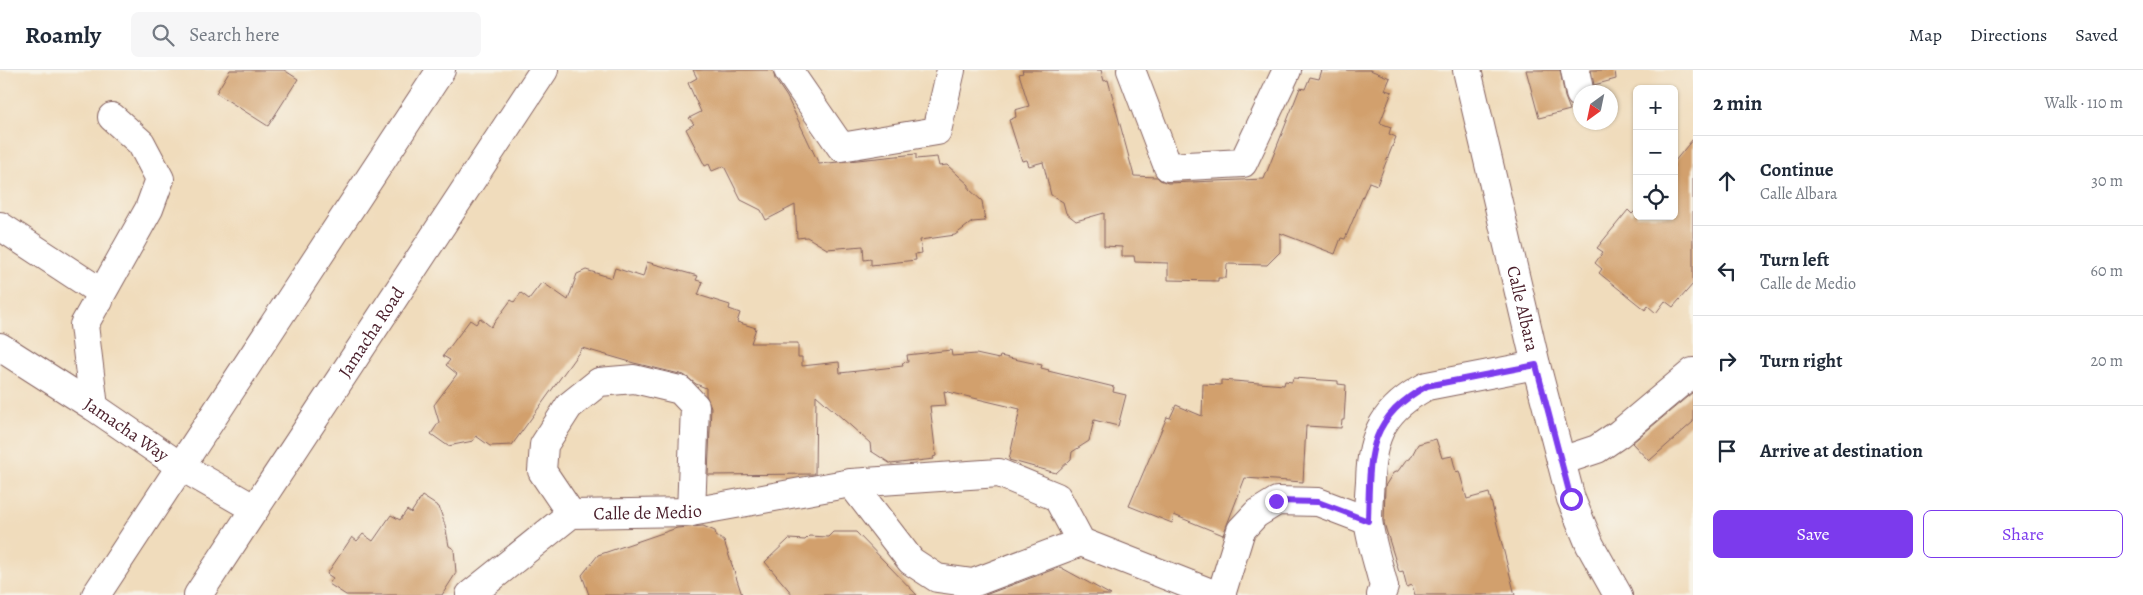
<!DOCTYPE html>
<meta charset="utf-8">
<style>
:root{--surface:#fff;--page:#f6f6f7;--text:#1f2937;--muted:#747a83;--line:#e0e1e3;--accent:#7c3aed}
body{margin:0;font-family:Alegreya,serif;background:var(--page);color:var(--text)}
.controls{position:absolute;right:15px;top:15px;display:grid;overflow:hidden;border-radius:8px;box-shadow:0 1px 4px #0004}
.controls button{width:45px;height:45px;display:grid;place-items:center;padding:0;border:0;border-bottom:1px solid var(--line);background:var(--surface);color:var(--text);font:25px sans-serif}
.compass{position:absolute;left:1573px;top:15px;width:45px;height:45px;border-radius:50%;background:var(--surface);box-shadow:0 1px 4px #0004;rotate:213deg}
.stop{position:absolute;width:15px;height:15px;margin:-11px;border:4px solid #7c3aed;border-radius:50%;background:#fff}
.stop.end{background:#7c3aed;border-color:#fff;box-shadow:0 1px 5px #0008}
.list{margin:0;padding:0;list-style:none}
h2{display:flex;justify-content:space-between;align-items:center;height:65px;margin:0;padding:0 20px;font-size:21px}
h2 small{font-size:16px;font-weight:400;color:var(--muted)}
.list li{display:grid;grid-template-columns:32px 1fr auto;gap:15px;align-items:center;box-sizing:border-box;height:90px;padding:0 20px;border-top:1px solid var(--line)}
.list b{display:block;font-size:19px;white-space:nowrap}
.list p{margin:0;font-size:16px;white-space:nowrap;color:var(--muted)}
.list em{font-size:16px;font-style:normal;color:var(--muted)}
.actions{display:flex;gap:10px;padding:15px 20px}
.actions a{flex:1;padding:11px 0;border:1px solid var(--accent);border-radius:8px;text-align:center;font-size:18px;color:var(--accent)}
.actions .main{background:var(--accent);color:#fff}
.icon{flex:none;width:28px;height:28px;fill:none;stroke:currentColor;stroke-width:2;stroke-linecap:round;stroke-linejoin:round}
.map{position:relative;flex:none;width:1693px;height:525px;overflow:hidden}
header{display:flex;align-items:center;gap:30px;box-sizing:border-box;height:70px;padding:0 25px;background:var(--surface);border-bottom:1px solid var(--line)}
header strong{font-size:24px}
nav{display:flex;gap:28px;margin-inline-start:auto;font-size:18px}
.search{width:350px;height:45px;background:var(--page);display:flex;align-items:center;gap:12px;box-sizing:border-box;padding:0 18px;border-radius:8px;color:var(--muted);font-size:19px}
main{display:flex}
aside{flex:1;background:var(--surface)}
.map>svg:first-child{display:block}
</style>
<header>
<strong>Roamly</strong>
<div class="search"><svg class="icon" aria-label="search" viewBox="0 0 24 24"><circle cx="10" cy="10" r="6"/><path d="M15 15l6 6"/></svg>Search here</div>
<nav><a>Map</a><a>Directions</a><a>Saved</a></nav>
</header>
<main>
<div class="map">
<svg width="1693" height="525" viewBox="0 0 1693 525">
<rect width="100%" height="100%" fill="#f7f3e8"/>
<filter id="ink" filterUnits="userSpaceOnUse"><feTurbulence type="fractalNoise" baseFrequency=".02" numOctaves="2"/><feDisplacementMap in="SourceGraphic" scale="10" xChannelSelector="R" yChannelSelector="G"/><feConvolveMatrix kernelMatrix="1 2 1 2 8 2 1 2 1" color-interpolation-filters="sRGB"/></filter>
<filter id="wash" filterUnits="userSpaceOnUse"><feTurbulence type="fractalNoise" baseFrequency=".0096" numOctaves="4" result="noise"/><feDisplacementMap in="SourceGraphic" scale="20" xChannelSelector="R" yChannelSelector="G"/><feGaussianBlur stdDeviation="1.12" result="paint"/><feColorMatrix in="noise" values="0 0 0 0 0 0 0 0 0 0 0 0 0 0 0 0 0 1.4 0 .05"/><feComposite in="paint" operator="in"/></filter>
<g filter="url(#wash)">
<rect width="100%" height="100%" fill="#f0dcbc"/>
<g id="blocks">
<!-- building -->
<g fill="#d2a06d">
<path d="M230 0H284L298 9 268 56 216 23Z"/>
<path d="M693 0H773L775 9 787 27 819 94 916 84V89L937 87 939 96 947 95 969 115V119L982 131 985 151 972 152 955 165 920 170 922 183 915 184 916 190 871 195V189L864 190 863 176 827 179 807 167 797 168 795 135 766 150 761 140 741 130 724 96 712 101 709 94 705 96 686 59 694 54 689 48 701 42 688 13 697 8Z"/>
<path d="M1022 0H1101L1104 11 1108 10 1134 106 1157 107 1160 110 1168 113 1264 109 1300 18 1305 19 1310 7 1319 9 1322 0H1370L1390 8 1385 20 1392 22 1380 53 1391 57 1389 64 1396 67 1377 115 1369 112 1345 169 1341 168 1335 184 1280 163V182L1267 195 1227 194 1226 208H1218V211L1168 210V193L1135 192 1134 186H1122V177L1104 176V143L1076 151 1066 143 1063 132 1051 125 1043 92 1029 96 1027 90 1022 91 1009 50 1016 47 1015 40 1029 36 1019 4 1023 3Z"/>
<path d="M1526 0H1560L1565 27 1570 40 1539 48Z"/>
<path d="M1591 0H1615L1616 9 1594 15Z"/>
<path d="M1693 69V214L1673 237 1665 231 1656 243 1648 236 1645 240 1599 203 1602 199 1595 193 1603 182 1597 178 1628 140 1632 144 1637 139V146H1674V92Z"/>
<path d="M647 192 698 206 696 210 703 212 698 225 730 235 729 239 740 243 737 252 756 258 751 273H798V287H802V296L839 292 840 303 903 296 902 293 908 292 907 285 951 280 952 286 976 284 999 289 1000 286 1042 295 1041 298 1049 300 1048 301 1114 317 1113 322 1126 325 1118 356 1094 350 1089 371 1072 382 1071 389 1056 403 1009 390 1020 339 944 321 946 335 930 336 936 386 933 387 934 389 891 394 871 381 870 373 816 325 815 404 708 405 711 337 706 325V318L696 314 684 305 634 293 582 278 512 375 490 376 476 366 473 371 448 376 431 364 439 352 434 335 457 304 446 295 450 290 443 286 470 250 476 254 480 248 491 257 511 230 514 232 521 223 529 229 542 212 568 230 577 204 586 200 612 208 615 198 643 207Z"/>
<path d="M1293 308 1338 311V314L1346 315 1344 350H1342L1341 358 1306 356 1303 412 1245 408 1223 465 1174 445 1172 453 1129 436 1167 347 1170 348 1176 335 1202 346 1203 314 1221 315V310L1284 315 1285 311 1292 312Z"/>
<path d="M1693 322V352L1649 391 1632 373Z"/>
<path d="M1436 369 1442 388 1452 386 1456 402 1459 401 1467 429 1489 423 1515 525H1415L1412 515 1407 517 1403 501 1399 502 1384 453 1385 416 1393 403 1398 401 1406 390 1410 389 1418 374Z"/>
<path d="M422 426 439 437 445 455 449 476 454 479 456 503 442 525H346L329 514 333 508 327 504 352 467 357 471 363 464 373 471 391 445 400 450 407 440 411 443Z"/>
<path d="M703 456 715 461 716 466 724 471 742 525H589L582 505 598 485 677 458Z"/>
<path d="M833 462H856L917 525H793L765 492 789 469 805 470 809 466 828 467Z"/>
<path d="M1060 497 1111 525H985Z"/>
</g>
</g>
</g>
<g filter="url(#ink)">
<use href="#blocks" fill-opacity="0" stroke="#84615e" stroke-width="1"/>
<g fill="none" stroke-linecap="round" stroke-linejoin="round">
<!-- minor casing -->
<g stroke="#84615e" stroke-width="30">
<g id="minor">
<path d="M788 0 841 77 937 61 951 0"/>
<path d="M1131 0 1168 97 1243 93 1287 0"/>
<path id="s1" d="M1467 0 1536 295 1571 429 1590 475 1618 525"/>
<path d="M1575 0 1580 24"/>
<path d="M0 156 96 219 99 231"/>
<path id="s2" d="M0 277 94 337 180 396 255 439"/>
<path d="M94 337 84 255 149 139 160 109 141 73 112 47"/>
<path d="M1561 391 1597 379 1619 364 1693 302"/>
<path d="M851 413 911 491 937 508 973 513 1081 472"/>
<path d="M571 444 542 401 544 375 569 336 599 312 634 309 680 320 695 336 691 442"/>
<path id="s3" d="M470 525 571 444 691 442 851 413 999 403 1057 427 1081 472 1216 525"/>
<path d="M1221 525 1241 460 1256 444 1277 431 1318 432 1368 451"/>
<path d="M1381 525 1384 517C1379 495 1370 471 1368 449 1368 437 1369 424 1370 411 1371 364 1385 338 1427 316L1536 295"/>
</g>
</g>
<!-- major casing -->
<g stroke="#84615e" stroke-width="30">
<g id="major">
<path d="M96 525 441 0"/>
<path id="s4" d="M198 525 544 0"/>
</g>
</g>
<!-- minor -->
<use href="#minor" stroke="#fff" stroke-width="28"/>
<!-- major -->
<use href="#major" stroke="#fff" stroke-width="28"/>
</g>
</g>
<g fill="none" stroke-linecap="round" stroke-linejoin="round" filter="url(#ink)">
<!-- route -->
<path stroke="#7c3aed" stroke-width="6" d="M1276 431 1318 432 1368 451C1370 389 1365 349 1427 316L1536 295 1571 429"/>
</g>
<g text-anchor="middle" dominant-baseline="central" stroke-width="4" stroke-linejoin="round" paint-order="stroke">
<!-- street labels -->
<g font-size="18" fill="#4a1f2b" stroke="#f7f3e8">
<text stroke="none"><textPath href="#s1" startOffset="245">Calle Albara</textPath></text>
<text stroke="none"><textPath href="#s4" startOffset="315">Jamacha Road</textPath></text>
<text stroke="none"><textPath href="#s2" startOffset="151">Jamacha Way</textPath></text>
<text stroke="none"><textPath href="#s3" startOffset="206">Calle de Medio</textPath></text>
</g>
</g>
</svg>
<div class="controls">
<button>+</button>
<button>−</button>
<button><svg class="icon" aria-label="locate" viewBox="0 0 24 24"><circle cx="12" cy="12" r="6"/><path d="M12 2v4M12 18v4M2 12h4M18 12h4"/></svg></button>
</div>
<svg class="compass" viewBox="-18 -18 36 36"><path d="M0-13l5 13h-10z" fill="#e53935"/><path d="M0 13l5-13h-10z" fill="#747a83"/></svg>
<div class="stop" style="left:1571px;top:429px"></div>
<div class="stop end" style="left:1276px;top:431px"></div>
</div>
<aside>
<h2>2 min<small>Walk · 110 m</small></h2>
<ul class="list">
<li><svg class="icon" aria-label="ahead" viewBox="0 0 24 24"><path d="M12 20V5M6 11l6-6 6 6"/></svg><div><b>Continue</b><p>Calle Albara</p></div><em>30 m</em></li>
<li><svg class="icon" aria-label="left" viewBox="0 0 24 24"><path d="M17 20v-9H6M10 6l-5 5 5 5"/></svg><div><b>Turn left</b><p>Calle de Medio</p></div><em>60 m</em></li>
<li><svg class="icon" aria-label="right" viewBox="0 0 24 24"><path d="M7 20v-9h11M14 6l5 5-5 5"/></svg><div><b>Turn right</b></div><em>20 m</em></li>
<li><svg class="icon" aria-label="arrive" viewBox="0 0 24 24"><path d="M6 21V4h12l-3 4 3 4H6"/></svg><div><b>Arrive at destination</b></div></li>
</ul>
<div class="actions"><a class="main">Save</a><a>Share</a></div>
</aside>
</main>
